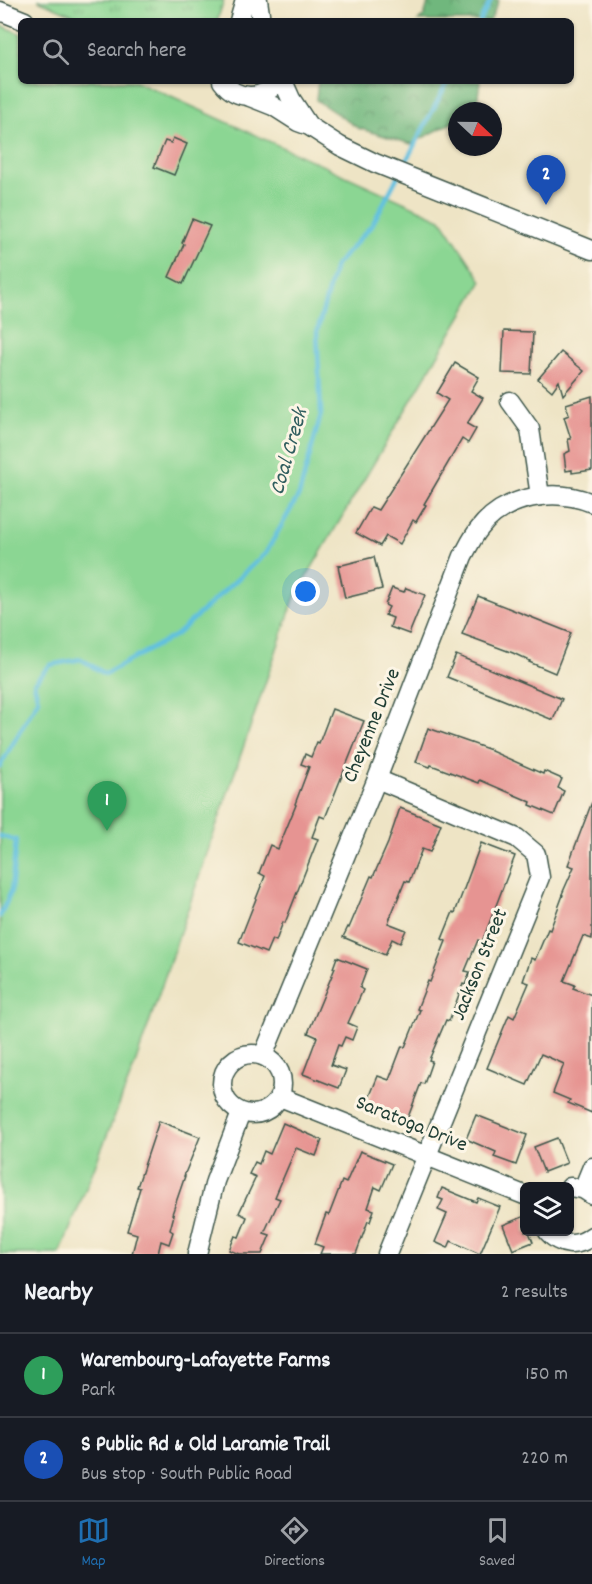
<!DOCTYPE html>
<meta charset="utf-8">
<style>
:root{--surface:#171b24;--page:#20242c;--text:#f1f3f6;--muted:#9ea1a6;--line:#363941;--accent:#1f6fb2}
body{margin:0;font-family:Dekko,sans-serif;background:var(--page);color:var(--text)}
.controls{position:absolute;right:18px;bottom:18px;display:grid;overflow:hidden;border-radius:9px;box-shadow:0 2px 4px #0004}
.controls button{width:54px;height:54px;display:grid;place-items:center;padding:0;border:0;border-bottom:2px solid var(--line);background:var(--surface);color:var(--text);font:30px sans-serif}
.compass{position:absolute;left:448px;top:102px;width:54px;height:54px;border-radius:50%;background:var(--surface);box-shadow:0 2px 4px #0004;rotate:112deg}
.you{position:absolute;left:306px;top:592px;width:21px;height:21px;margin:-15px;border:4px solid #fff;border-radius:50%;background:#1a73e8;box-shadow:0 0 0 9px #1a73e833}
.badge{display:grid;place-items:center;width:39px;height:39px;border-radius:50%;background:var(--accent);color:#fff;font-size:20px;font-weight:700}
.pin{position:absolute;translate:-50% -50px;filter:drop-shadow(0 2px 3px #0008)}
.pin::after{content:'';position:absolute;top:32px;width:21px;height:18px;background:inherit;clip-path:polygon(0 0,100% 0,50% 100%)}
.list{margin:0;padding:0;list-style:none}
h2{display:flex;justify-content:space-between;align-items:center;height:78px;margin:0;padding:0 24px;font-size:26px}
h2 small{font-size:20px;font-weight:400;color:var(--muted)}
.list li{display:grid;grid-template-columns:39px 1fr auto;gap:18px;align-items:center;box-sizing:border-box;height:84px;padding:0 24px;border-top:2px solid var(--line)}
.list b{display:block;font-size:22px;white-space:nowrap}
.list p{margin:0;font-size:20px;white-space:nowrap;color:var(--muted)}
.list em{font-size:20px;font-style:normal;color:var(--muted)}
.icon{flex:none;width:33px;height:33px;fill:none;stroke:currentColor;stroke-width:2;stroke-linecap:round;stroke-linejoin:round}
.map{position:relative;flex:none;width:592px;height:1254px;overflow:hidden}
.search{position:absolute;background:var(--surface);box-shadow:0 2px 4px #0004;left:18px;right:18px;top:18px;height:66px;display:flex;align-items:center;gap:15px;box-sizing:border-box;padding:0 21px;border-radius:9px;color:var(--muted);font-size:22px}
.sheet{height:246px;background:var(--surface)}
nav{display:flex;justify-content:space-around;align-items:center;box-sizing:border-box;height:84px;border-top:2px solid var(--line);background:var(--surface);font-size:16px;color:var(--muted)}
nav a{display:grid;justify-items:center;gap:3px}
nav .on{color:var(--accent)}
.map>svg:first-child{display:block}
</style>
<div class="map">
<svg width="592" height="1254" viewBox="0 0 592 1254">
<defs>
<pattern id="grass-tufts" width="24" height="20" patternUnits="userSpaceOnUse" patternTransform="scale(1.5)"><rect width="24" height="20" fill="#8bd693"/><path d="M3 7l-1-3M5 7V3M7 7l1-3M15 17l-1-3M17 17v-4M19 17l1-3" fill="none" stroke="#71af79"/></pattern>
<pattern id="forest-crowns" width="20" height="18" patternUnits="userSpaceOnUse" patternTransform="scale(1.5)"><rect width="20" height="18" fill="#70b77d"/><path d="M2 6a3 3 0 1 1 6 0M12 15a3 3 0 1 1 6 0" fill="none" stroke="#5b9667"/></pattern>
</defs>
<rect width="100%" height="100%" fill="#fcf5e5"/>
<filter id="ink" filterUnits="userSpaceOnUse"><feTurbulence type="fractalNoise" baseFrequency=".0167" numOctaves="2"/><feDisplacementMap in="SourceGraphic" scale="12" xChannelSelector="R" yChannelSelector="G"/><feConvolveMatrix kernelMatrix="1 2 1 2 8 2 1 2 1" color-interpolation-filters="sRGB"/></filter>
<filter id="wash" filterUnits="userSpaceOnUse"><feTurbulence type="fractalNoise" baseFrequency=".008" numOctaves="4" result="noise"/><feDisplacementMap in="SourceGraphic" scale="24" xChannelSelector="R" yChannelSelector="G"/><feGaussianBlur stdDeviation="1.35" result="paint"/><feColorMatrix in="noise" values="0 0 0 0 0 0 0 0 0 0 0 0 0 0 0 0 0 1.4 0 .05"/><feComposite in="paint" operator="in"/></filter>
<g filter="url(#wash)">
<rect width="100%" height="100%" fill="#eee4c5"/>
<!-- grass -->
<path fill="url(#grass-tufts)" stroke="#558a64" stroke-width="1.5" d="M38 0H224L217 21H87Z"/>
<!-- forest -->
<g fill="url(#forest-crowns)" stroke="#487a58" stroke-width="1.5">
<path d="M429 0H499L490 21H418L424 16Z"/>
<path d="M318 81H480L476 110 457 111V120L411 144 358 128 316 100Z"/>
</g>
<!-- park -->
<path fill="#8bd693" stroke="#558a64" stroke-width="1.5" d="M0 25 21 34V81H136L441 219 482 281 295 596 134 1067 60 1254H0Z"/>
<g fill="none" stroke-linecap="round" stroke-linejoin="round">
<!-- stream -->
<g stroke="#61c0e0" stroke-width="4.5">
<path d="M480 21 491 0"/>
<path d="M402 169 448 81"/>
<path d="M0 766 38 700 34 683 50 665 81 659 105 674 176 635 265 554 299 495 321 414 317 332 335 266 372 225 398 176"/>
<path d="M0 836 16 840 11 892 0 916"/>
</g>
</g>
<g id="blocks">
<!-- building -->
<g fill="#e69492">
<path d="M173 138 187 144 174 175 154 167 165 141 171 143Z"/>
<path d="M192 219 210 226 183 284 169 277 184 244 182 243Z"/>
<path d="M504 331 533 332 531 374 502 373Z"/>
<path d="M561 352 584 371 563 395 559 381 552 391 538 379Z"/>
<path d="M455 363 479 377 471 391 483 398 467 424 476 429 468 443 462 439 424 504 426 505 416 522 413 520 400 544 386 536 380 546 356 533 371 507 378 510 448 400 437 393Z"/>
<path d="M592 396V470L572 473V470L566 471 564 454 570 451 568 439H571L564 417 569 415 566 404Z"/>
<path d="M374 557 382 589 345 598 338 566Z"/>
<path d="M392 588 404 592 406 588 425 595 409 634 390 627 393 618 385 615 389 607 385 605Z"/>
<path d="M478 596 571 633 555 673 529 662 530 661 513 653 462 634Z"/>
<path d="M456 655 562 699 553 720 447 677Z"/>
<path d="M332 709 364 721 325 818 320 816 312 837 318 839 285 923 283 922 276 941 272 939 266 953 239 942 265 876 259 873 270 845 278 849 296 805 295 804 309 767 301 764 305 754 311 757 317 742 319 743Z"/>
<path d="M428 728 491 750V751L543 774 544 771 562 779 558 788 564 791 554 815 530 805 531 802 480 780 479 783 431 765 430 767 416 762Z"/>
<path d="M592 802V939L583 936 564 981 575 985 573 988 592 995V1113L568 1103 570 1100 553 1093 564 1064 541 1054 527 1085 487 1068 509 1015 514 1018 529 983 523 981 531 958 535 960 548 929 550 930 563 895 562 894 574 867 568 865Z"/>
<path d="M400 808 441 824 430 852 422 849 409 882 405 881 388 923 406 930 400 943 392 939 385 955 343 937 348 927 349 928 371 876 373 877 388 843Z"/>
<path d="M481 843 515 856 482 942 478 940 465 971 470 972 465 985 463 984 449 1021 446 1020 429 1060 432 1061 424 1084 421 1083 407 1120 367 1103 378 1076 389 1080 402 1046 405 1047 420 1010 417 1009 428 981 430 982 446 941 442 939 453 912 455 913Z"/>
<path d="M337 957 367 969 360 988 363 990 348 1023 357 1027 352 1040 345 1037 341 1046 338 1045 331 1065 346 1070 339 1088 303 1074 317 1037 308 1033 335 968H333Z"/>
<path d="M476 1115 527 1135 516 1165 494 1157 496 1152 466 1139Z"/>
<path d="M159 1121 200 1137 184 1176H185L172 1214 174 1215 170 1230 173 1232 169 1244 161 1241 158 1254H132L137 1234 127 1231 140 1188 137 1187Z"/>
<path d="M283 1123 322 1140 316 1156 296 1148 275 1197 280 1199 264 1233 270 1235 262 1254H239L229 1250 235 1236 239 1237 247 1217 239 1213 256 1177 249 1174 255 1162 259 1164 264 1151 270 1154Z"/>
<path d="M557 1138 567 1163 544 1172 534 1147Z"/>
<path d="M360 1151 392 1164 381 1190 375 1187 368 1208 374 1210 370 1222 368 1221 356 1254H320L323 1247 315 1244 326 1214 329 1215 342 1181 346 1183Z"/>
<path d="M442 1188 476 1202 478 1198 500 1207 480 1254 451 1241 448 1248 435 1242 447 1214 438 1210 443 1200 438 1198Z"/>
<path d="M525 1216V1232H529L533 1242 513 1250 503 1225Z"/>
</g>
</g>
</g>
<g filter="url(#ink)">
<use href="#blocks" fill-opacity="0" stroke="#3e564a" stroke-width="1.5"/>
<g fill="none" stroke-linecap="round" stroke-linejoin="round">
<!-- minor casing -->
<g stroke="#3e564a" stroke-width="21">
<g id="minor">
<path d="M258 0 261 21"/>
<path d="M0 11 25 21"/>
<path d="M239 21 245 0"/>
<path d="M222 81C237 101 263 101 278 81"/>
<path d="M283 81 291 99 308 125"/>
<path d="M250 97 273 106 298 122 309 126 340 146 375 163 592 250"/>
<path d="M510 401 530 429 540 496"/>
<path d="M377 779 517 838 536 854 540 877 387 1254"/>
<circle cx="252" cy="1084" r="30"/>
<path d="M263 1056 377 779 463 556C468 547 473 536 480 528 506 495 555 488 592 503"/>
<path d="M280 1097 524 1195"/>
<path d="M570 1187 583 1189 592 1195"/>
<path d="M583 1189 592 1167"/>
<path d="M548 1232C560 1246 577 1248 592 1236"/>
<path d="M197 1254 215 1181 241 1113"/>
</g>
</g>
<!-- minor -->
<use href="#minor" stroke="#fff" stroke-width="18"/>
</g>
</g>
<g text-anchor="middle" dominant-baseline="central" stroke-width="6" stroke-linejoin="round" paint-order="stroke">
<!-- street labels -->
<g font-size="21" fill="#1f3d34" stroke="#fcf5e5">
<text transform="translate(373 726) rotate(-68)">Cheyenne Drive</text>
<text transform="translate(481 965) rotate(-68)">Jackson Street</text>
<text transform="translate(411 1125) rotate(22)">Saratoga Drive</text>
</g>
<!-- water labels -->
<g font-size="22" font-style="italic" fill="#305e5f" stroke="#fcf5e5">
<text transform="translate(290 452) rotate(-74)">Coal Creek</text>
</g>
</g>
</svg>
<div class="controls">
<button><svg class="icon" aria-label="layers" viewBox="0 0 24 24"><path d="M12 4l9 5-9 5-9-5zM3 14l9 5 9-5"/></svg></button>
</div>
<svg class="compass" viewBox="-18 -18 36 36"><path d="M0-13l5 13h-10z" fill="#e53935"/><path d="M0 13l5-13h-10z" fill="#9ea1a6"/></svg>
<div class="you"></div>
<div class="pin badge" style="left:107px;top:831px;background:#2e9e5b">1</div>
<div class="pin badge" style="left:546px;top:205px;background:#1a4fb4">2</div>
<div class="search"><svg class="icon" aria-label="search" viewBox="0 0 24 24"><circle cx="10" cy="10" r="6"/><path d="M15 15l6 6"/></svg>Search here</div>
</div>
<section class="sheet">
<h2>Nearby<small>2 results</small></h2>
<ul class="list">
<li><span class="badge" style="background:#2e9e5b">1</span><div><b>Warembourg-Lafayette Farms</b><p>Park</p></div><em>150 m</em></li>
<li><span class="badge" style="background:#1a4fb4">2</span><div><b>S Public Rd &amp; Old Laramie Trail</b><p>Bus stop · South Public Road</p></div><em>220 m</em></li>
</ul>
</section>
<nav>
<a class="on"><svg class="icon" aria-label="map" viewBox="0 0 24 24"><path d="M3 6l6-2 6 2 6-2v14l-6 2-6-2-6 2zM9 4v14M15 6v14"/></svg>Map</a>
<a><svg class="icon" aria-label="directions" viewBox="0 0 24 24"><path d="M12 3l9 9-9 9-9-9zM9 14v-3h6M13 9l2 2-2 2"/></svg>Directions</a>
<a><svg class="icon" aria-label="saved" viewBox="0 0 24 24"><path d="M7 4h10v16l-5-4-5 4z"/></svg>Saved</a>
</nav>
